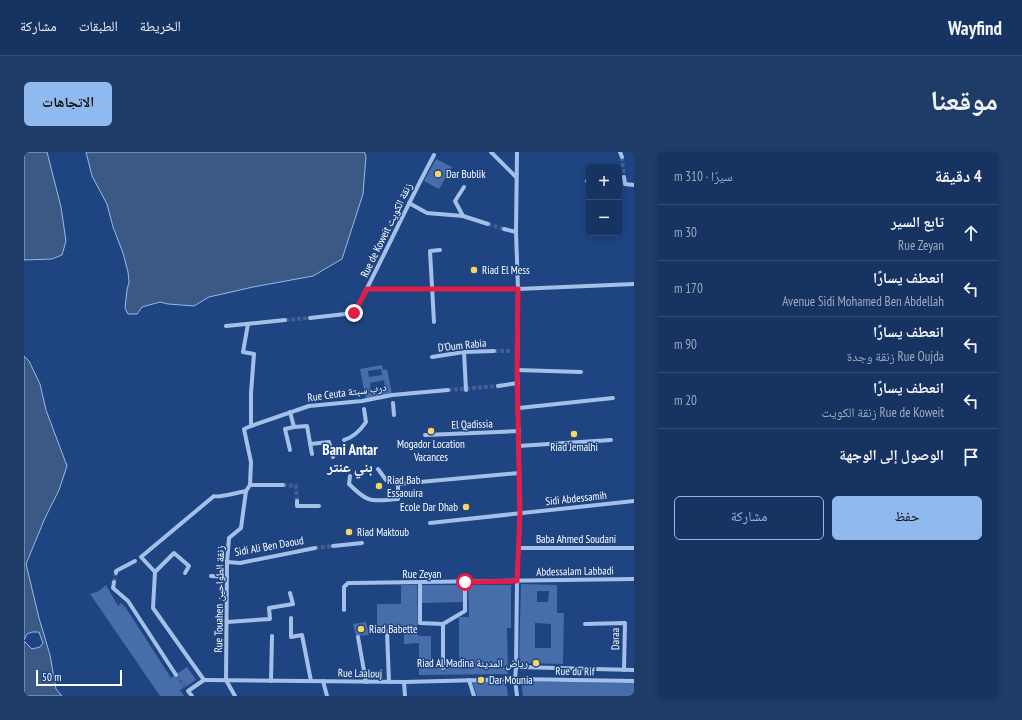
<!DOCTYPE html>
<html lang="ar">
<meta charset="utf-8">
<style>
:root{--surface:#163362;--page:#1f3b68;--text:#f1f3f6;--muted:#9eaabe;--line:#354e77;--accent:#90b9f0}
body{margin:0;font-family:"PT Sans Narrow","Noto Naskh Arabic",sans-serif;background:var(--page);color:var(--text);direction:rtl}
.controls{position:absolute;right:12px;top:12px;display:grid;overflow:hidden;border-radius:6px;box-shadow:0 2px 6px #0003}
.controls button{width:36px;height:36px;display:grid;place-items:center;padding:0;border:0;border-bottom:1px solid var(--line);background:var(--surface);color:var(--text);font:20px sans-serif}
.scale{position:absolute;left:12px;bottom:10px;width:86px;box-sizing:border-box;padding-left:4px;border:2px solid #fff;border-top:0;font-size:11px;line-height:14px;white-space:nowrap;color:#fff;-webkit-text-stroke:3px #1e4482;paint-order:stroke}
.stop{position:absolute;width:12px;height:12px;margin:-9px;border:3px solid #e11d48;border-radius:50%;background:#fff}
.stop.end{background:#e11d48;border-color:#fff;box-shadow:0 1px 4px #0008}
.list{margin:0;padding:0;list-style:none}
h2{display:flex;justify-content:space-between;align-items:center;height:52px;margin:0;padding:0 16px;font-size:17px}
h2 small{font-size:13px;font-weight:400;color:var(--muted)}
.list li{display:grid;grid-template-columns:26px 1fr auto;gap:12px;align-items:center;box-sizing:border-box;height:56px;padding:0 16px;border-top:1px solid var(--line)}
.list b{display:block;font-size:15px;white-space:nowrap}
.list p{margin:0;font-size:13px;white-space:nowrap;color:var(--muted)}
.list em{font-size:13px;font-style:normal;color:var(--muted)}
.actions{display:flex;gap:8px;padding:12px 16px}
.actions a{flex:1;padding:9px 0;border:1px solid var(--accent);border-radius:6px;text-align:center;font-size:14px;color:var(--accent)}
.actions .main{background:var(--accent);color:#111}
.icon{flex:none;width:22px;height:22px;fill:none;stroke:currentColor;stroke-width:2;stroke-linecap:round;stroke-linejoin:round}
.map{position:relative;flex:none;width:610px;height:544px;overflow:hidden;direction:ltr;border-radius:6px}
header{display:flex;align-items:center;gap:24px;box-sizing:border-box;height:56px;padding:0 20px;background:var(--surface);border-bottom:1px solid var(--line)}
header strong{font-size:19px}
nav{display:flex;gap:22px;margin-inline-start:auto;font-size:14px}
.intro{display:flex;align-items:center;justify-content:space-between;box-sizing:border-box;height:96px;padding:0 24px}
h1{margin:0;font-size:28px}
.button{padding:10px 18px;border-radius:6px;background:var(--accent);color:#111;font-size:14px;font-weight:700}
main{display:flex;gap:24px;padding:0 24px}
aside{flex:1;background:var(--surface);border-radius:6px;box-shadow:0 2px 6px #0003}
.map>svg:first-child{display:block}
</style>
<header>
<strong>Wayfind</strong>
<nav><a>الخريطة</a><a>الطبقات</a><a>مشاركة</a></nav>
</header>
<div class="intro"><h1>موقعنا</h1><a class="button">الاتجاهات</a></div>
<main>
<aside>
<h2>4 دقيقة<small>سيرًا · 310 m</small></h2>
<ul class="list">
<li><svg class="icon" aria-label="ahead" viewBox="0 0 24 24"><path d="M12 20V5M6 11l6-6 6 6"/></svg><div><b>تابع السير</b><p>Rue Zeyan</p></div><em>30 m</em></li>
<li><svg class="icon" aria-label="left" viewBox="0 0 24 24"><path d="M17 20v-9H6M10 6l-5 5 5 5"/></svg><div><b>انعطف يسارًا</b><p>Avenue Sidi Mohamed Ben Abdellah</p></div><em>170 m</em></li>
<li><svg class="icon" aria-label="left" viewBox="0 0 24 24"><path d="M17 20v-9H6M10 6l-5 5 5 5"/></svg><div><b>انعطف يسارًا</b><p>Rue Oujda زنقة وجدة</p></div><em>90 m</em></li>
<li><svg class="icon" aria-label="left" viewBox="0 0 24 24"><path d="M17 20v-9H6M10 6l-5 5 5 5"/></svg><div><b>انعطف يسارًا</b><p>Rue de Koweit زنقة الكويت</p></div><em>20 m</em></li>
<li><svg class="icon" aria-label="arrive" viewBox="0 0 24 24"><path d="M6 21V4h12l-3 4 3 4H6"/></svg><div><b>الوصول إلى الوجهة</b></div></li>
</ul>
<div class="actions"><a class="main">حفظ</a><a>مشاركة</a></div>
</aside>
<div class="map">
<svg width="610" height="544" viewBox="0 0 610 544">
<rect width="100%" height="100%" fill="#1e4482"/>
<!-- water -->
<g fill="#3c5986" stroke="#97baeb">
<path d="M0 0H23L37 55 42 89 38 103 28 107 0 108Z"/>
<path d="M62 0H340L342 4 339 42 318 107 289 124 229 135 185 145 170 154 144 152 136 150 118 155 113 162H104L101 156 103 138 105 130 104 120 99 101 89 75 83 52 68 24Z"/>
<path d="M0 204 5 209 16 232 22 258 43 314 35 338 21 366 2 412 15 466 26 503 32 537 38 544H0V489L8 497 16 495 19 491 15 480H8L3 482 0 488Z"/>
</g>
<!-- building -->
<g fill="#476eab" fill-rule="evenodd">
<path d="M412 7 428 15 415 37 400 29Z"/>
<path d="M358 213 359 218 363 217 368 242 342 247 336 217ZM357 217 358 223 345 225 344 219ZM360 228 361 235 347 238 346 231Z"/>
<path d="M497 432 533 433V461H540L539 512 495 511ZM513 439H525L524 450H513ZM511 471 527 472V496H511Z"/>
<path d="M82 433 94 454 97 451 102 456 147 526 163 515 172 528 156 538 160 544H136L66 442 75 439Z"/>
<path d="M377 433H393L394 484H407V516L435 515V465H445L444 433H487V476H483L484 522 395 523V491L380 492V477H353V452H377Z"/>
<path d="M398 433H439V450L398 451Z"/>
<path d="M342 470 345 483 332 484 329 472Z"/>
<path d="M448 529H482L484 544H453Z"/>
<path d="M497 529 610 531V544H499Z"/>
</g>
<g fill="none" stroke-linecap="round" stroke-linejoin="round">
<!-- street-tunnel -->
<g stroke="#406095" stroke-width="4" stroke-dasharray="4 2" stroke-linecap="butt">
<path d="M598 5 600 25"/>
<path d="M464 72 480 77"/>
<path d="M261 168 286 166"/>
<path d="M470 199H488"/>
<path d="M424 238 474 234"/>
<path d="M259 333 272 334 273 349"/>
<path d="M291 396 309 394"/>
<path d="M90 430 92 421"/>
<path d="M419 516V522"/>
<path d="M152 523 161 535"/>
</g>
<!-- street -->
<g stroke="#a4c0e9" stroke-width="4">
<path d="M467 0 492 25"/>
<path d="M493 0 492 80 494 137 493 218 496 361 493 429 492 515 491 527 493 544"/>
<path d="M596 0 598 5"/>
<path d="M572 14 573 15"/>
<path d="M600 25 601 32 610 33"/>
<path d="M563 29H565"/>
<path d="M385 51 403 61 439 64 464 72"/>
<path d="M439 64 431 49 440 35"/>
<path d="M480 77 492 80"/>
<path d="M343 137H494L610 132"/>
<path d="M286 166 330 161C358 109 382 55 410 3"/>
<path d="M410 170 406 99 416 98"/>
<path d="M202 174 261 168"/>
<path d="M440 200 442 238"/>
<path d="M408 205 440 200 470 199"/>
<path d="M493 218 557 220"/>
<path d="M474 234 494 231"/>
<path d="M369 251 370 263"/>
<path d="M495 256 589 246"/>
<path d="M266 260 270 275 283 274 288 302"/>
<path d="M227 274 285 254 338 249 368 243 424 238"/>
<path d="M401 283 495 279"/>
<path d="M320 288C330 285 336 279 342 270L340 257"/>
<path d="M286 292 305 290 309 305"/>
<path d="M494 294 587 288"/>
<path d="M266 298 261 277 270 275"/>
<path d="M354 317 362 328 374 332 495 321"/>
<path d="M326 324 325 332C345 352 347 349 374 347V332"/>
<path d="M226 333H259"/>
<path d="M273 349V354H295"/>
<path d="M406 371 610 349"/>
<path d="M309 394 338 391"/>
<path d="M494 396H610"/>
<path d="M203 410 216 411 291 396"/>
<path d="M131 420 150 401 165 414 161 421"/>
<path d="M92 421V419L111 409"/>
<path d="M187 424 203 425"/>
<path d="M90 430 89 436 104 449 152 523"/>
<path d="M396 431V471L419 472V516"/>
<path d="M320 458V435L324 431H327L610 427"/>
<path d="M267 466V485L278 483 287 529"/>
<path d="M203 470 246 467 245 456 269 452 266 441"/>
<path d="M419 472 441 459V430"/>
<path d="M561 472 601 471 600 518"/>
<path d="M363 479 365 530"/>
<path d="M334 485 342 530"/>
<path d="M492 515 610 518"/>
<path d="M180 528 380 530 491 527 610 529"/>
<path d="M180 528 129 456 131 420 117 405 190 344C195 346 215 340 222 339"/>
<path d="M445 528 450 544"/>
<path d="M247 529 248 484"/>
<path d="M299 529 303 544"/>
<path d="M380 530 381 544"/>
<path d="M168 544 164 539 180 528"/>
<path d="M211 544 202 528 203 410 205 386 217 376 222 339 226 333 227 310 220 277 227 274V241L230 202 219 200 224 172"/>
</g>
</g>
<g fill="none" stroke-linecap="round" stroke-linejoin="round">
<!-- route -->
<path stroke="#e11d48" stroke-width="5" d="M330 161 343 137H494L493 218 496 361 493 429 441 430"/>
</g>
<!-- markers -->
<g fill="#f8d563" stroke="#1e4482" stroke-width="1.5">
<circle cx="414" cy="22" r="4"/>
<circle cx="450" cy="118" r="4"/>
<circle cx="407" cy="279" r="4"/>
<circle cx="550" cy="282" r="4"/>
<circle cx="355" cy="334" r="4"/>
<circle cx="442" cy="355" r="4"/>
<circle cx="325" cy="380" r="4"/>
<circle cx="337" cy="477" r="4"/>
<circle cx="512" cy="511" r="4"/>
<circle cx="457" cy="528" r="4"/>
</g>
<g text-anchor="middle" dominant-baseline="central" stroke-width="3" stroke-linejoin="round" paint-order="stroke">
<!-- poi labels -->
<g font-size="11" fill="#fff" stroke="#1e4482" text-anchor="start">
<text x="422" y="22">Dar Bublik</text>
<text x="458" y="118">Riad El Mess</text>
<text x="407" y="292" text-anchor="middle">Mogador Location<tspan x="407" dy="13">Vacances</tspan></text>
<text x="550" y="295" text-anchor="middle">Riad Jemalhi</text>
<text x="363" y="328">Riad Bab<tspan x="363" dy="13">Essaouira</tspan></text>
<text x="434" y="355" text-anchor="end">Ecole Dar Dhab</text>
<text x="333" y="380">Riad Maktoub</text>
<text x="345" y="477">Riad Babette</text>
<text x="504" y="511" text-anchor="end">Riad Al Madina رياض المدينة</text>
<text x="465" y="528">Dar Mounia</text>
</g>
<!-- street labels -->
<g font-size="11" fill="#fff" stroke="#1e4482">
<text transform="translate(362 78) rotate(-64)">Rue de Koweit زنقة الكويت</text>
<text transform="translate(438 193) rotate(-6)">D'Oum Rabia</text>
<text transform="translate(323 240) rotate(-8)">Rue Ceuta درب سبتة</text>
<text transform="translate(448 272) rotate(-2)">El Qadissia</text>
<text transform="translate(552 346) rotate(-6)">Sidi Abdessamih</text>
<text x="552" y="387">Baba Ahmed Soudani</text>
<text transform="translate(245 394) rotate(-10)">Sidi Ali Ben Daoud</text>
<text transform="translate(551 419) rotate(-1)">Abdessalam Labbadi</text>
<text x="398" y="422">Rue Zeyan</text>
<text transform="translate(195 447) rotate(-89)">Rue Touahen زنقة الطواحين</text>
<text transform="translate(591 487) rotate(-91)">Daraa</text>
<text transform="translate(551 519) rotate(1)">Rue du Rif</text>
<text transform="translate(336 521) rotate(1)">Rue Laalouj</text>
</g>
<!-- district labels -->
<g font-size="15" font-weight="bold" fill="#fff" stroke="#1e4482">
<text x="326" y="297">Bani Antar<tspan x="326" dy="17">بني عنتر</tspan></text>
</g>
</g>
</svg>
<div class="controls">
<button>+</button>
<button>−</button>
</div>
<div class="scale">50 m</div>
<div class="stop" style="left:441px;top:430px"></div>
<div class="stop end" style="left:330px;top:161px"></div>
</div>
</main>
